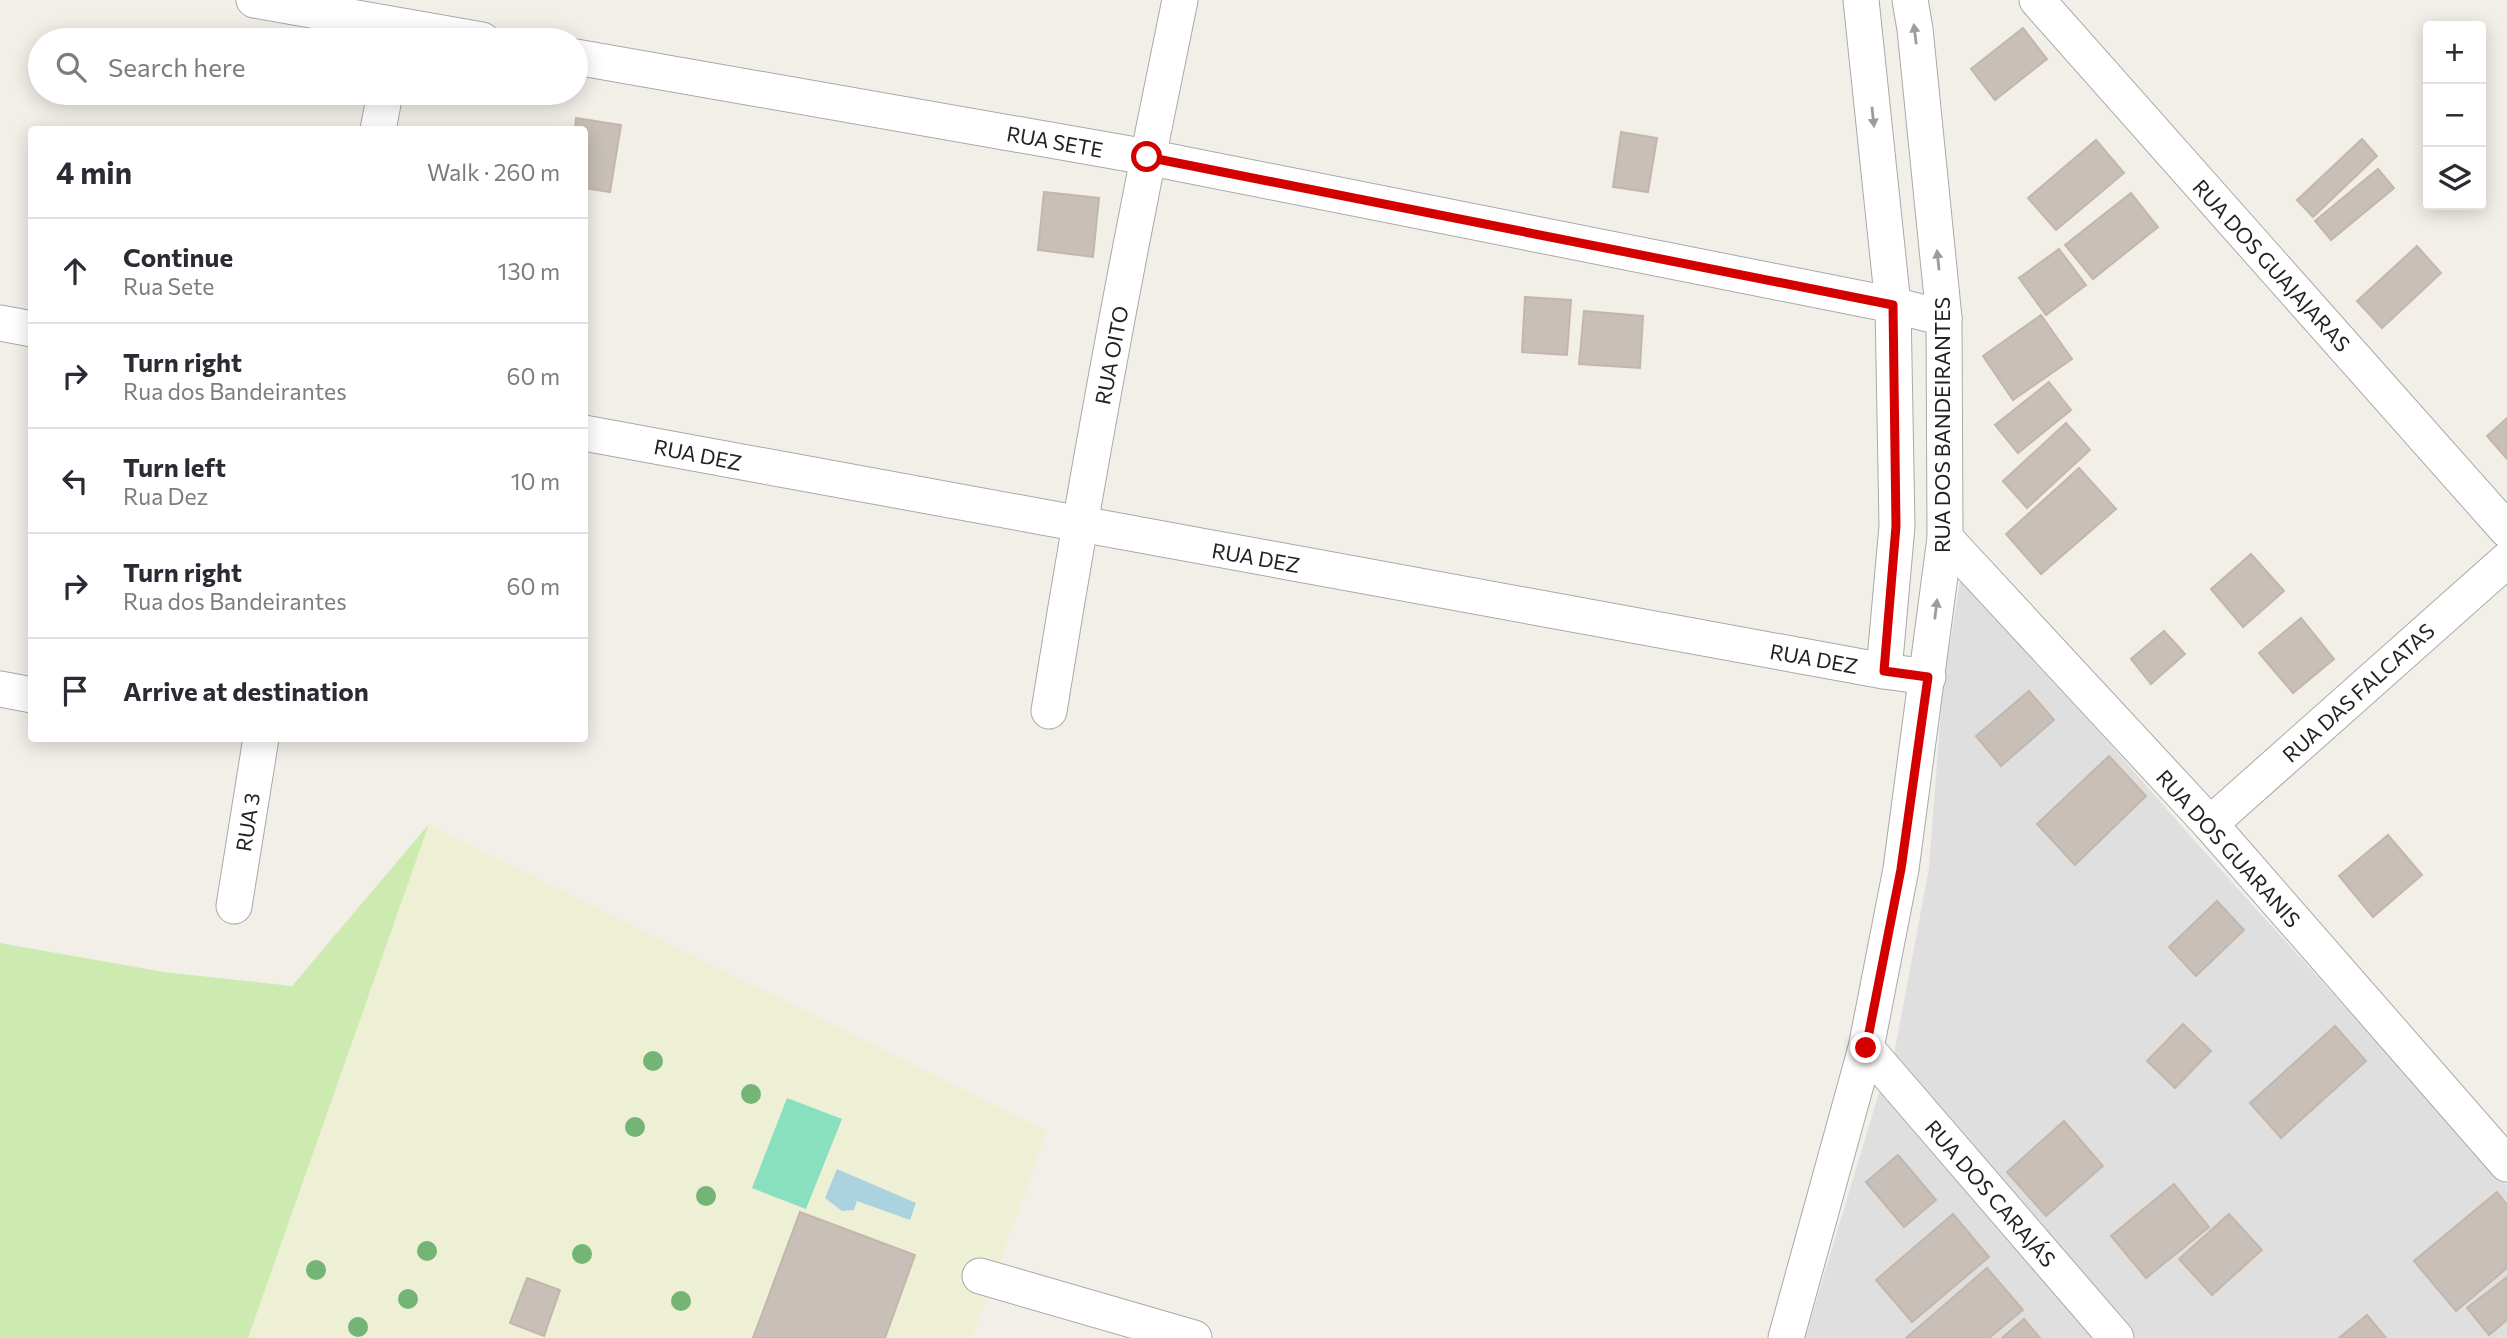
<!DOCTYPE html>
<meta charset="utf-8">
<style>
:root{--surface:#fff;--page:#f7f7f7;--text:#2b2b33;--muted:#7c7c81;--line:#e1e1e2}
body{margin:0;font-family:Commissioner,sans-serif;background:var(--page);color:var(--text)}
.controls{position:absolute;right:21px;top:21px;display:grid;overflow:hidden;border-radius:7px;box-shadow:0 4px 18px #0003}
.controls button{width:63px;height:63px;display:grid;place-items:center;padding:0;border:0;border-bottom:2px solid var(--line);background:var(--surface);color:var(--text);font:35px sans-serif}
.stop{position:absolute;width:21px;height:21px;margin:-16px;border:5px solid #d40000;border-radius:50%;background:#fff}
.stop.end{background:#d40000;border-color:#fff;box-shadow:0 2px 7px #0008}
.list{margin:0;padding:0;list-style:none}
h2{display:flex;justify-content:space-between;align-items:center;height:91px;margin:0;padding:0 28px;font-size:30px}
h2 small{font-size:23px;font-weight:400;color:var(--muted)}
.list li{display:grid;grid-template-columns:46px 1fr auto;gap:21px;align-items:center;box-sizing:border-box;height:105px;padding:0 28px;border-top:2px solid var(--line)}
.list b{display:block;font-size:26px;white-space:nowrap}
.list p{margin:0;font-size:23px;white-space:nowrap;color:var(--muted)}
.list em{font-size:23px;font-style:normal;color:var(--muted)}
.icon{flex:none;width:38px;height:38px;fill:none;stroke:currentColor;stroke-width:2;stroke-linecap:round;stroke-linejoin:round}
.map{position:relative;flex:none;width:2507px;height:1338px;overflow:hidden}
.search{position:absolute;background:var(--surface);box-shadow:0 4px 18px #0003;left:28px;top:28px;width:560px;height:77px;display:flex;align-items:center;gap:18px;box-sizing:border-box;padding:0 24px;border-radius:38px;color:var(--muted);font-size:26px}
.panel{position:absolute;background:var(--surface);box-shadow:0 4px 18px #0003;left:28px;top:126px;width:560px;height:616px;border-radius:7px}
.map>svg:first-child{display:block}
</style>
<div class="map">
<svg width="2507" height="1338" viewBox="0 0 2507 1338">
<rect width="100%" height="100%" fill="#f2efe9"/>
<!-- residential -->
<g fill="#e0dfdf">
<path d="M1961 574 2193 839 2507 1186V1338H2134L1893 1060 1929 868 1942 696Z"/>
<path d="M1881 1086 2100 1338H1805Z"/>
</g>
<!-- farmland -->
<path fill="#eef0d5" d="M429 824 1047 1131 972 1338H885L915 1255 800 1212 753 1338H248Z"/>
<!-- grass -->
<path fill="#cdebb0" d="M429 824 248 1338H0V943L164 972 292 986Z"/>
<!-- pitch -->
<path fill="#88e0be" d="M787 1098 842 1119 806 1209 752 1188Z"/>
<!-- water -->
<path fill="#aad3df" d="M837 1169 916 1203 910 1220 857 1201 854 1210 842 1211 825 1198Z"/>
<!-- building -->
<g fill="#c7bfb8" stroke="#c4b6ab" stroke-width="2">
<path d="M2023 28 2047 59 1995 100 1971 69Z"/>
<path d="M576 118 621 125 610 192 584 188V130H575Z"/>
<path d="M1621 132 1657 138 1648 192 1613 187Z"/>
<path d="M2362 139 2377 156 2313 217 2297 200Z"/>
<path d="M2096 140 2124 173 2056 230 2028 198Z"/>
<path d="M2378 169 2394 188 2331 240 2315 221Z"/>
<path d="M1044 192 1099 198 1093 257 1038 250Z"/>
<path d="M2131 193 2158 227 2093 279 2065 245Z"/>
<path d="M2417 246 2441 273 2382 328 2357 301Z"/>
<path d="M2059 249 2086 285 2046 315 2019 278Z"/>
<path d="M1525 297 1571 300 1567 355 1522 352Z"/>
<path d="M1584 311 1643 316 1640 368 1579 364Z"/>
<path d="M2041 315 2072 359 2013 400 1983 356Z"/>
<path d="M2049 382 2071 410 2018 453 1995 425Z"/>
<path d="M2507 418V459L2487 436Z"/>
<path d="M2066 423 2090 450 2027 508 2003 481Z"/>
<path d="M2079 468 2116 509 2041 574 2006 534Z"/>
<path d="M2251 554 2284 591 2243 627 2211 589Z"/>
<path d="M2301 618 2334 659 2293 693 2259 653Z"/>
<path d="M2164 631 2185 654 2151 684 2131 659Z"/>
<path d="M2029 691 2054 720 2001 766 1976 736Z"/>
<path d="M2109 756 2146 796 2075 865 2037 824Z"/>
<path d="M2388 835 2422 875 2373 917 2339 876Z"/>
<path d="M2217 901 2244 930 2196 976 2169 947Z"/>
<path d="M2183 1024 2211 1051 2175 1088 2147 1061Z"/>
<path d="M2335 1026 2366 1061 2281 1138 2250 1103Z"/>
<path d="M2064 1121 2103 1166 2046 1216 2007 1172Z"/>
<path d="M1898 1155 1936 1200 1904 1227 1866 1182Z"/>
<path d="M2174 1184 2209 1227 2146 1278 2111 1236Z"/>
<path d="M2497 1192 2507 1205V1268L2456 1311 2414 1261Z"/>
<path d="M800 1212 915 1255 885 1338H753Z"/>
<path d="M1953 1214 1989 1257 1912 1322 1876 1280Z"/>
<path d="M2229 1214 2262 1250 2212 1295 2179 1259Z"/>
<path d="M1987 1268 2023 1310 1989 1338H1906Z"/>
<path d="M2507 1277V1320L2489 1335 2467 1308Z"/>
<path d="M527 1278 560 1290 544 1336 510 1323Z"/>
<path d="M2367 1315 2386 1338H2339Z"/>
<path d="M2024 1319 2040 1338H2002Z"/>
</g>
<g fill="none" stroke-linecap="round" stroke-linejoin="round">
<!-- minor casing -->
<g stroke="#a9a9a9" stroke-width="37">
<g id="minor">
<path d="M254 0 482 40"/>
<path d="M1861 0 1893 305 1897 526 1884 671"/>
<path d="M2037 0 2507 530"/>
<path d="M576 57 1147 157 1893 305 1944 318"/>
<path d="M378 130 385 93"/>
<path d="M0 323 32 329"/>
<path d="M584 433 1884 671 1928 677"/>
<path d="M1945 538 2210 824 2507 1164"/>
<path d="M0 689 32 695"/>
<path d="M1049 711C1087 473 1131 236 1180 0"/>
<path d="M2210 824 2507 560"/>
<path d="M234 906 261 738"/>
<path d="M1866 1048 2116 1338"/>
<path d="M980 1276 1194 1338"/>
<path d="M1786 1338 1866 1048 1901 869 1945 538 1944 318 1915 29 1910 0"/>
</g>
</g>
<!-- minor -->
<use href="#minor" stroke="#fff" stroke-width="35"/>
</g>
<!-- trees -->
<g fill="#74b475">
<circle cx="653" cy="1061" r="10"/>
<circle cx="751" cy="1094" r="10"/>
<circle cx="635" cy="1127" r="10"/>
<circle cx="706" cy="1196" r="10"/>
<circle cx="427" cy="1251" r="10"/>
<circle cx="582" cy="1254" r="10"/>
<circle cx="316" cy="1270" r="10"/>
<circle cx="408" cy="1299" r="10"/>
<circle cx="681" cy="1301" r="10"/>
<circle cx="358" cy="1327" r="10"/>
</g>
<!-- one-way arrows -->
<defs><path id="oneway-solid" d="M-6-.8H1V-3.2L6.5 0L1 3.2V.8H-6Z" transform="scale(1.75)"/></defs>
<g fill="#9c9c9c">
<use href="#oneway-solid" transform="translate(1915 34) rotate(-97)"/>
<use href="#oneway-solid" transform="translate(1873 117) rotate(84)"/>
<use href="#oneway-solid" transform="translate(1938 260) rotate(-96)"/>
<use href="#oneway-solid" transform="translate(1936 609) rotate(-83)"/>
</g>
<g fill="none" stroke-linecap="round" stroke-linejoin="round">
<!-- route -->
<path stroke="#d40000" stroke-width="9" d="M1147 157 1893 305 1896 526 1884 671 1928 677 1901 869 1866 1048"/>
</g>
<g text-anchor="middle" dominant-baseline="central" stroke-width="6" stroke-linejoin="round" paint-order="stroke">
<!-- street labels -->
<g font-size="21" fill="#222" stroke="#fff">
<text transform="translate(1055 141) rotate(10)">RUA SETE</text>
<text transform="translate(2272 265) rotate(48)">RUA DOS GUAJAJARAS</text>
<text transform="translate(1111 355) rotate(-79)">RUA OITO</text>
<text transform="translate(1941 425) rotate(-90)">RUA DOS BANDEIRANTES</text>
<text transform="translate(698 454) rotate(11)">RUA DEZ</text>
<text transform="translate(1256 557) rotate(10)">RUA DEZ</text>
<text transform="translate(1814 658) rotate(10)">RUA DEZ</text>
<text transform="translate(2358 692) rotate(-42)">RUA DAS FALCATAS</text>
<text transform="translate(247 822) rotate(-81)">RUA 3</text>
<text transform="translate(2229 848) rotate(48)">RUA DOS GUARANIS</text>
<text transform="translate(1991 1193) rotate(49)">RUA DOS CARAJÁS</text>
</g>
</g>
</svg>
<div class="controls">
<button>+</button>
<button>−</button>
<button><svg class="icon" aria-label="layers" viewBox="0 0 24 24"><path d="M12 4l9 5-9 5-9-5zM3 14l9 5 9-5"/></svg></button>
</div>
<div class="stop" style="left:1147px;top:157px"></div>
<div class="stop end" style="left:1866px;top:1048px"></div>
<div class="search"><svg class="icon" aria-label="search" viewBox="0 0 24 24"><circle cx="10" cy="10" r="6"/><path d="M15 15l6 6"/></svg>Search here</div>
<section class="panel">
<h2>4 min<small>Walk · 260 m</small></h2>
<ul class="list">
<li><svg class="icon" aria-label="ahead" viewBox="0 0 24 24"><path d="M12 20V5M6 11l6-6 6 6"/></svg><div><b>Continue</b><p>Rua Sete</p></div><em>130 m</em></li>
<li><svg class="icon" aria-label="right" viewBox="0 0 24 24"><path d="M7 20v-9h11M14 6l5 5-5 5"/></svg><div><b>Turn right</b><p>Rua dos Bandeirantes</p></div><em>60 m</em></li>
<li><svg class="icon" aria-label="left" viewBox="0 0 24 24"><path d="M17 20v-9H6M10 6l-5 5 5 5"/></svg><div><b>Turn left</b><p>Rua Dez</p></div><em>10 m</em></li>
<li><svg class="icon" aria-label="right" viewBox="0 0 24 24"><path d="M7 20v-9h11M14 6l5 5-5 5"/></svg><div><b>Turn right</b><p>Rua dos Bandeirantes</p></div><em>60 m</em></li>
<li><svg class="icon" aria-label="arrive" viewBox="0 0 24 24"><path d="M6 21V4h12l-3 4 3 4H6"/></svg><div><b>Arrive at destination</b></div></li>
</ul>
</section>
</div>
